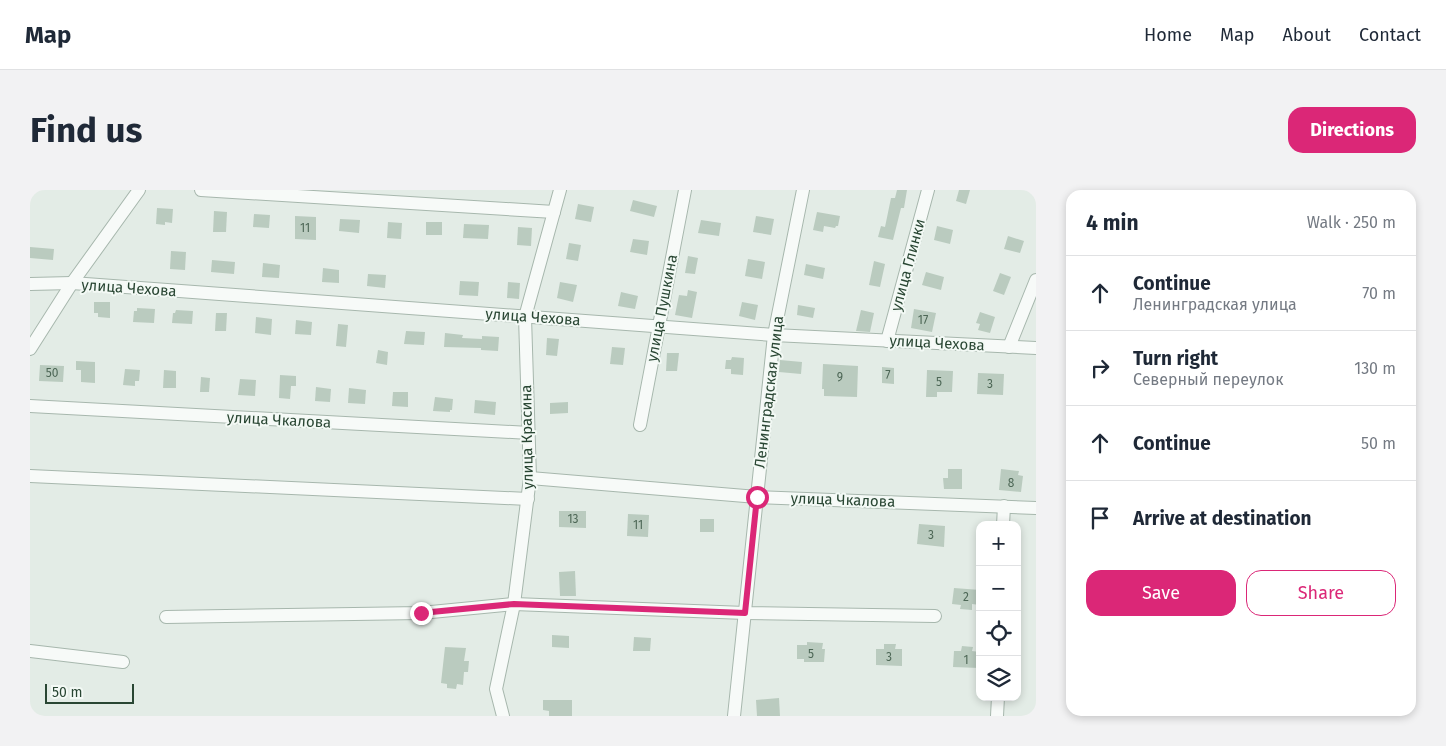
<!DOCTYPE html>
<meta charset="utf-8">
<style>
:root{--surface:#fff;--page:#f2f2f3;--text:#1f2937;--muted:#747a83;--line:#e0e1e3;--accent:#db2777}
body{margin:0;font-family:"Fira Sans",sans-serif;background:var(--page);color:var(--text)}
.controls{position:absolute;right:15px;bottom:15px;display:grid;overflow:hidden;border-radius:10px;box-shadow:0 2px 8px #0003}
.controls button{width:45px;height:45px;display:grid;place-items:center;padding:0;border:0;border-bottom:1px solid var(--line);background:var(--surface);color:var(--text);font:25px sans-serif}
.scale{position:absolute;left:15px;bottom:12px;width:89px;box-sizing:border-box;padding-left:5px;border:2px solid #294633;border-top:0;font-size:14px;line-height:18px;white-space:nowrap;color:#294633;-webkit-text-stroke:4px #f3f9f5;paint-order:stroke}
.stop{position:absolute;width:15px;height:15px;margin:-11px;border:4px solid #db2777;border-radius:50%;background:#fff}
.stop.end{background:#db2777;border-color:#fff;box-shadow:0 1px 5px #0008}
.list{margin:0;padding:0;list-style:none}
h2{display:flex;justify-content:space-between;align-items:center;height:65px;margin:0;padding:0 20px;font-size:21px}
h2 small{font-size:16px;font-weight:400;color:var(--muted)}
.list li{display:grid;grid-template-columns:32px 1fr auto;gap:15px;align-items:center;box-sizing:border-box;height:75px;padding:0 20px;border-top:1px solid var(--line)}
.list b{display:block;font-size:19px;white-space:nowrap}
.list p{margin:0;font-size:16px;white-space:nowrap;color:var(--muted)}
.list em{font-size:16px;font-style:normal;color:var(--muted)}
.actions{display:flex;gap:10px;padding:15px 20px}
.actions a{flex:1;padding:11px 0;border:1px solid var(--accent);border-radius:15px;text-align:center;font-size:18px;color:var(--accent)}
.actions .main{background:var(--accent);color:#fff}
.icon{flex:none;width:28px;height:28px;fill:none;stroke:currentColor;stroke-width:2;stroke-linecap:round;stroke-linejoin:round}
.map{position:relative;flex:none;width:1006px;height:526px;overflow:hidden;border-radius:15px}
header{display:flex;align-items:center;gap:30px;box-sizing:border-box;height:70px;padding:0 25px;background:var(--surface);border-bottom:1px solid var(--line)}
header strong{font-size:24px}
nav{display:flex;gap:28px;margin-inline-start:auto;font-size:18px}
.intro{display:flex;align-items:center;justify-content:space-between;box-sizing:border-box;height:120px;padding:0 30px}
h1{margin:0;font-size:35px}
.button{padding:12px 22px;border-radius:15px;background:var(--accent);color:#fff;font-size:18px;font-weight:700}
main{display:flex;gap:30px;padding:0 30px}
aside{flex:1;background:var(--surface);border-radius:15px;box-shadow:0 2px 8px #0003}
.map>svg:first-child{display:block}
</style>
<header>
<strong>Map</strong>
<nav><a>Home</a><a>Map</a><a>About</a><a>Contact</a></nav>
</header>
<div class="intro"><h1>Find us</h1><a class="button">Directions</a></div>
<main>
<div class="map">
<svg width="1006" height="526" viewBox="0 0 1006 526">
<rect width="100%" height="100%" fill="#e3ece6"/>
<!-- building -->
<g fill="#bacbbf">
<path d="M867 0H877L874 18H871L863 50 848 47 851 36 855 37 861 8H865Z"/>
<path d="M929 0H940L936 14 926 11Z"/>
<path d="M603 10 627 16 624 27 600 21Z"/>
<path d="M548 14 564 17 561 32 545 29Z"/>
<path d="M127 18 143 19 142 33 135 32V35L126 34Z"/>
<path d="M184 21 197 22 196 42H183Z"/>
<path d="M787 22 810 26 808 36H806L805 38 794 36 793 42 783 40Z"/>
<path d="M224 24 240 25 239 38 223 37Z"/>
<path d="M265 26 286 27V50L265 49Z"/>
<path d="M726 26 744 29 741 45 723 42Z"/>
<path d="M310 29 330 30 329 43 309 41Z"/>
<path d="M671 30 691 33 689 46 668 43Z"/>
<path d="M358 32 372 33 371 49 357 48Z"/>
<rect x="396" y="32" width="16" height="13"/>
<path d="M434 34 459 35 458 49 433 48Z"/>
<path d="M907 36 923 40 920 54 904 50Z"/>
<path d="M488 37 502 38 501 56 487 55Z"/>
<path d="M978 46 994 51 990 63 974 59Z"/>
<path d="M603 49 619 51 617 65 600 62Z"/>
<path d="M539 53 551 55 548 71 536 69Z"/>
<path d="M0 57 24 59 23 70 0 68Z"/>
<path d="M141 61 156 62 155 80 140 79Z"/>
<path d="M658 66 668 68 665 84 655 83Z"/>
<path d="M718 69 735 72 732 89 715 86Z"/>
<path d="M182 70 205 72 204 84 181 82Z"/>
<path d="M844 71 855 74 850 97 839 95Z"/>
<path d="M233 73 250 75 249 88 232 87Z"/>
<path d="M776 74 795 78 793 89 774 85Z"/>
<path d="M293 78 309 80V93L292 92Z"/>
<path d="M896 82 914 87 911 100 892 95Z"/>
<path d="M970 83 981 87 974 105 963 101Z"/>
<path d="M338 84 356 85 355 98 337 96Z"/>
<path d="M430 91 449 92 448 106 429 105Z"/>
<path d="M478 92 490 93 489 109 477 108Z"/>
<path d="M530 92 547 95 543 112 527 108Z"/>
<path d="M658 100 667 102 662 128 645 125 649 105 657 106Z"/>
<path d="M591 102 608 106 605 119 588 116Z"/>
<path d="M64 112H80V128L68 127V123H64Z"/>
<path d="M712 112 728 115 725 130 709 126Z"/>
<path d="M768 115 785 118 783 128 767 125Z"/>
<path d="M107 118 125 119 124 133 103 132 104 121H107Z"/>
<path d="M884 119 906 123 902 142 881 138Z"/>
<path d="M146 120 163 121 162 134 142 133 143 123H145Z"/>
<path d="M831 120 844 123 840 142 826 141Z"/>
<path d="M950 122 965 127 960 143 948 140 950 134 946 133Z"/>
<path d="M186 123H197L196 141H185Z"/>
<path d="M226 127 242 129 241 145 225 143Z"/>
<path d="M266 130 282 132 281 145 265 144Z"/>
<path d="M308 134 318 135 316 157 306 156Z"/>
<path d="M376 141 395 142 394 155 374 154Z"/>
<path d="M415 143 433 145 432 148 452 149V146L469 147 468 161 451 160V158L414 157Z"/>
<path d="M517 148 529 149 527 166 516 165Z"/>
<path d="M582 157 595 158 593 175 580 174Z"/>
<path d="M348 160 358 162 357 175 346 173Z"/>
<path d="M637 163H649L647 181H636Z"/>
<path d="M702 167 714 168 713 185 701 184V179H695L696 170H701Z"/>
<path d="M750 170 772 172 771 184 749 182Z"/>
<path d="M46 171 65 172V193L51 192V180H46Z"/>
<path d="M793 174 828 176 827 207 794 206V199H792Z"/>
<path d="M10 175 34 176 33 192 9 191Z"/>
<path d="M852 177 864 178V194L852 193Z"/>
<path d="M95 179 110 180 109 191H105V196L93 195Z"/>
<path d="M134 180 146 181V198H133Z"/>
<path d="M897 180 923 181 922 202H907V207H896Z"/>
<path d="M948 183 974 184 973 205 947 204Z"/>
<path d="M250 185 266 186V196H261L260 209 249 208Z"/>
<path d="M171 187 180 188 179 202H170Z"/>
<path d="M210 189 226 190 225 206 208 205Z"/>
<path d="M286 197 301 199 300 212 285 211Z"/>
<path d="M319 198 336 200 335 214 318 213Z"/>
<path d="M363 202H378V217L362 216Z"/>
<path d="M405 207 423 209 422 220H420V222L403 221Z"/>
<path d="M445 210 466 212 465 225 444 223Z"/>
<path d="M538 212V223L520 224V213Z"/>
<path d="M918 279H932V299H914L913 288H918Z"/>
<path d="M971 279 989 281 988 285 993 286 991 302 969 300Z"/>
<path d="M529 321H556V338L529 337Z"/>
<path d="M598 324 619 325 618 347 597 346Z"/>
<rect x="670" y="329" width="14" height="13"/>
<path d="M889 334 915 336 914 357 887 354Z"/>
<path d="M545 381 546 406H530L529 382Z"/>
<path d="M924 398 950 400V415L942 414V420L930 419 931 415 922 414Z"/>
<path d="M522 445 539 446V458L522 457Z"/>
<path d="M604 447 621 448 620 461H603Z"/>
<path d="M777 452 793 453 792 459H795L794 472H774V469H767V455H777Z"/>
<path d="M854 454H866L865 459H872V476L846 475V459H854Z"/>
<path d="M932 456 943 457 942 461 950 462 949 478 923 477 924 461H931Z"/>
<path d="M415 457 436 458 434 471H439L438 482H434L433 495 427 494 426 499 417 498V494L411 493Z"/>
<path d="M749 508 750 526H727L726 510Z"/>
<path d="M513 510H542V526H519V521L513 520Z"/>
</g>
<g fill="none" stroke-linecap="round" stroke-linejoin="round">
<!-- minor casing -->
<g stroke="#a7b7ad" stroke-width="14">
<g id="minor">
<path d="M171 0 524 22"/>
<path d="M0 94 42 93 744 145 1006 158"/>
<path d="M857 151 898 0"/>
<path d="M979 157 1006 90"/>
<path d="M0 159 42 93 109 0"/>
<path d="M0 216 499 243"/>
<path d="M610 235 655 0"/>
<path d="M0 286 498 309"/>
<path d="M500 288 727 307 1006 318"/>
<path d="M973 335 974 316"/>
<path d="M136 427 391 423 484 414 715 423 905 426"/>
<path d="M0 461 93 472"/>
<path d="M473 526 466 499 484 414 500 288 495 127 530 0"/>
<path d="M704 526 744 145 773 0"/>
<path d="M967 526 968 507"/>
</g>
</g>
<!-- minor -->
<use href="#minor" stroke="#f7faf8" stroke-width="12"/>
</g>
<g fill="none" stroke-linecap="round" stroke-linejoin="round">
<!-- route -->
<path stroke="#db2777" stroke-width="6" d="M391 423 484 414 715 423 727 307"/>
</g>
<g text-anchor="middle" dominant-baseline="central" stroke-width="4" stroke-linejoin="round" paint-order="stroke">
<!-- number labels -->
<g font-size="12" fill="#4d6756">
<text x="275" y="38">11</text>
<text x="893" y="130">17</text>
<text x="22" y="183">50</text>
<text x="858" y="185">7</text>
<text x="810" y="187">9</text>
<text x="909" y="192">5</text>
<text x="960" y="194">3</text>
<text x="981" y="293">8</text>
<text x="543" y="329">13</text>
<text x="608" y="335">11</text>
<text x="901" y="345">3</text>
<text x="936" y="407">2</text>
<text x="781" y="464">5</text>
<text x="859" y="467">3</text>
<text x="936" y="470">1</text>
</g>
<!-- street labels -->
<g font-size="15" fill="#294633" stroke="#f3f9f5">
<text transform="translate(878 75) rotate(-75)">улица Глинки</text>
<text transform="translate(99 98) rotate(4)">улица Чехова</text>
<text transform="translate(632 118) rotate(-79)">улица Пушкина</text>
<text transform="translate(503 127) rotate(4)">улица Чехова</text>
<text transform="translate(907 153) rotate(3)">улица Чехова</text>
<text transform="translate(739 202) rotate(-83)">Ленинградская улица</text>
<text transform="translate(249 230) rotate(3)">улица Чкалова</text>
<text transform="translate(497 247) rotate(-91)">улица Красина</text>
<text transform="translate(813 310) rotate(2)">улица Чкалова</text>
</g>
</g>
</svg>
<div class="controls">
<button>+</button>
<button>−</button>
<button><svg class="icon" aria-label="locate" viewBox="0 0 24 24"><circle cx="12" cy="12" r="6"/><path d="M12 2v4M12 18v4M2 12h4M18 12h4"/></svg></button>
<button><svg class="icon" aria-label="layers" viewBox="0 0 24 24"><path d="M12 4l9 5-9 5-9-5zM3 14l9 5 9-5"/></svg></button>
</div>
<div class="scale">50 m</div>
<div class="stop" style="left:727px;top:307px"></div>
<div class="stop end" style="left:391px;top:423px"></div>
</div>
<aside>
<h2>4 min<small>Walk · 250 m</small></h2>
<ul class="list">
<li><svg class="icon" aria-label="ahead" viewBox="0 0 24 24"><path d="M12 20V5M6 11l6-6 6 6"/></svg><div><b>Continue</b><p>Ленинградская улица</p></div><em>70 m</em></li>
<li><svg class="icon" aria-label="right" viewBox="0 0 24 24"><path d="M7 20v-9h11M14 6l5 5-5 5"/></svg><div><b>Turn right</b><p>Северный переулок</p></div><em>130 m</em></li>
<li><svg class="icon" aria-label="ahead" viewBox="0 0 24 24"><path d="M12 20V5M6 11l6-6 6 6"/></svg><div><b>Continue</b></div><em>50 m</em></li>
<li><svg class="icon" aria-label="arrive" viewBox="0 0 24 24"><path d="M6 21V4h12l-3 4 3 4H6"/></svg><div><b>Arrive at destination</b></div></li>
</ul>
<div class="actions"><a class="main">Save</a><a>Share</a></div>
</aside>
</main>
